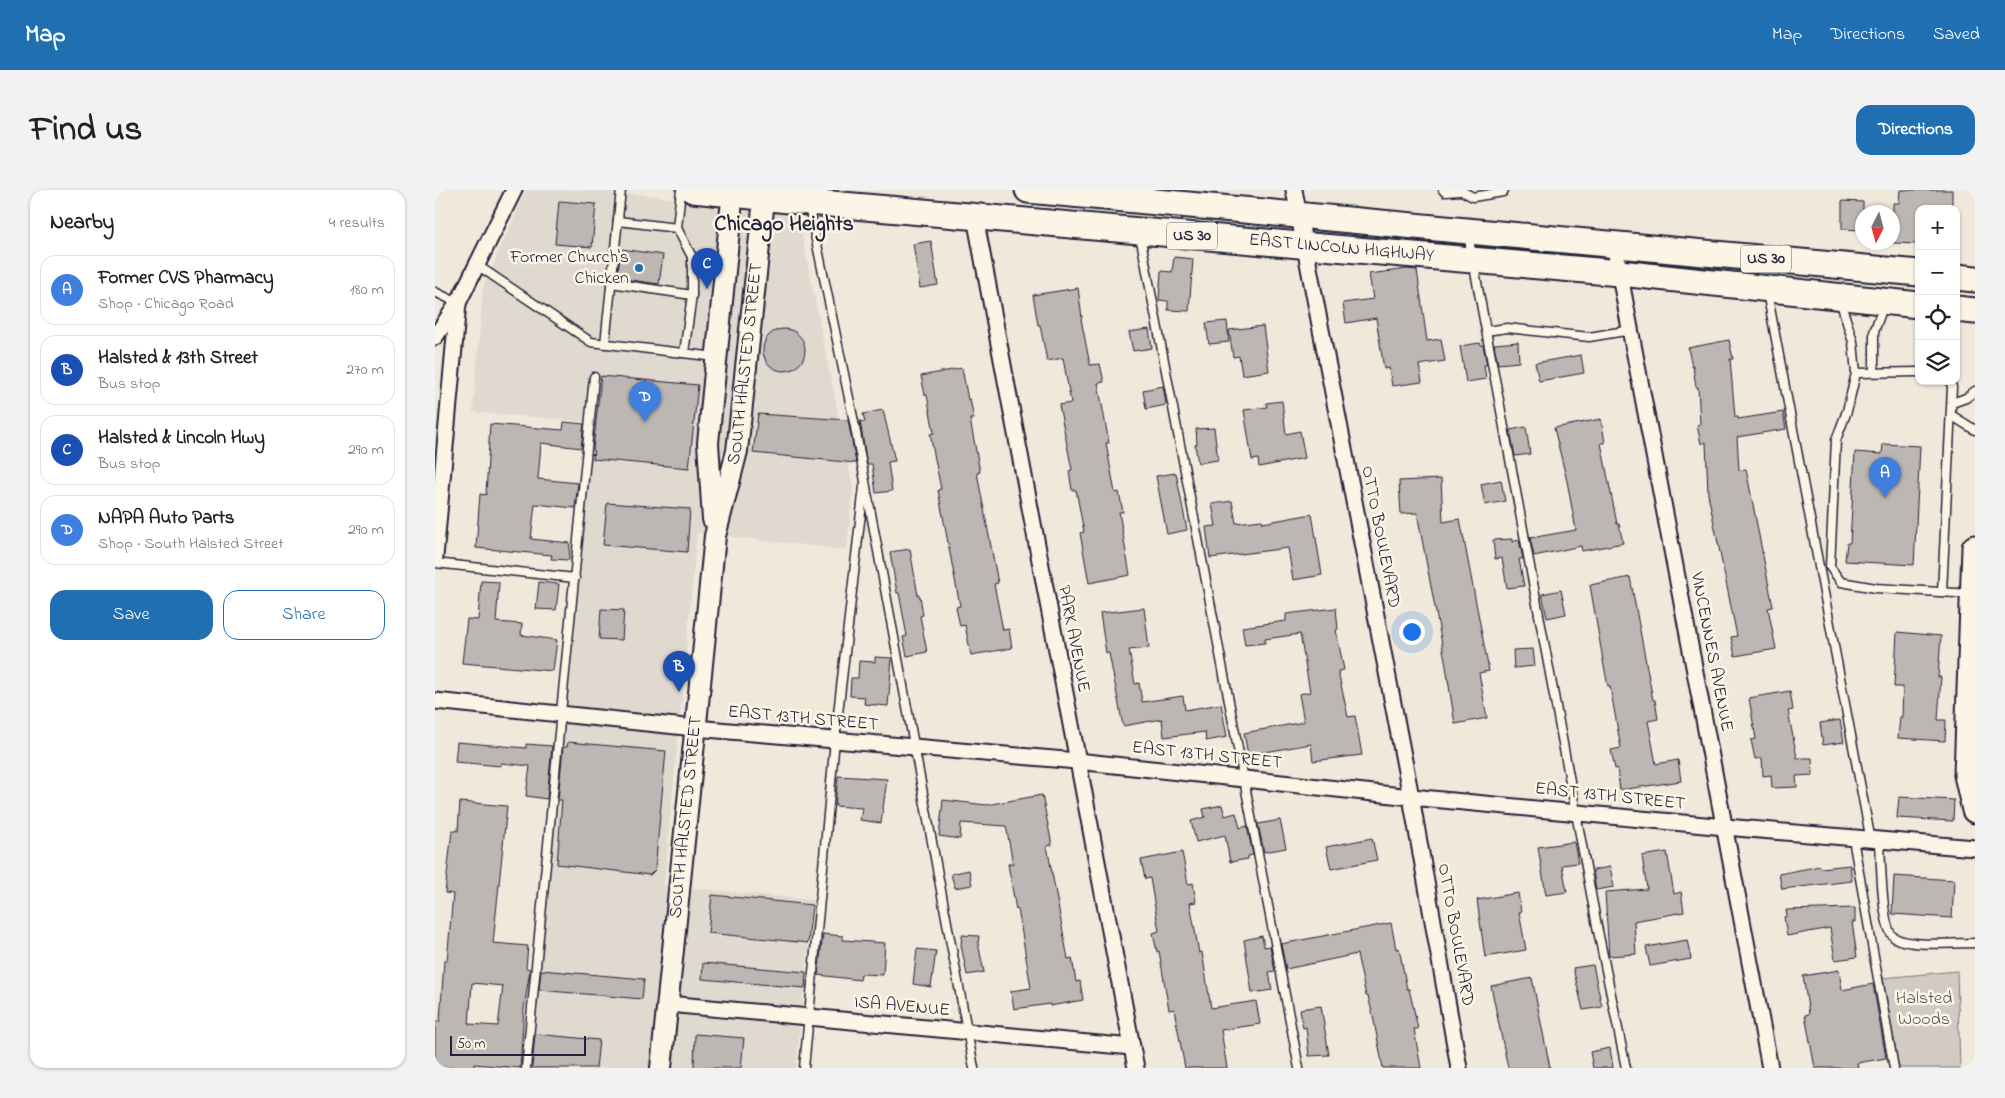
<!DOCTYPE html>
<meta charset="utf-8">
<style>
:root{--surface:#fff;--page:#f2f2f2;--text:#222;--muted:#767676;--line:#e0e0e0;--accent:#1f6fb2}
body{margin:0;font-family:"Indie Flower",sans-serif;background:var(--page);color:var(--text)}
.controls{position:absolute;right:15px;top:15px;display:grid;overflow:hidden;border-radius:10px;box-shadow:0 1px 4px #0004}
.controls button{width:45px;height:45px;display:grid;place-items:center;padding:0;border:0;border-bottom:1px solid var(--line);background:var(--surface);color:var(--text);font:25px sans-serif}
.compass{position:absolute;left:1420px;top:15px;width:45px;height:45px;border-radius:50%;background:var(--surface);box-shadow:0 1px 4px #0004;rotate:186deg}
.scale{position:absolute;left:15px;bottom:12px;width:136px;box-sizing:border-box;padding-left:5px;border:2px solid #22223b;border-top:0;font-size:14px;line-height:18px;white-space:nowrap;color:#22223b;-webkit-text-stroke:4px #fcf5e5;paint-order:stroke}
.you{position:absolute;left:976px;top:441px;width:18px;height:18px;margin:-12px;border:4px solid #fff;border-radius:50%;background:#1a73e8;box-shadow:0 0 0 8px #1a73e833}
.badge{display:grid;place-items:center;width:32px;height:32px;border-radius:50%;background:var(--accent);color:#fff;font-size:16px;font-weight:700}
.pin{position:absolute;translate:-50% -41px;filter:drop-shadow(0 1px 2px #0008)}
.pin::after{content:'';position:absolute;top:26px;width:18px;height:15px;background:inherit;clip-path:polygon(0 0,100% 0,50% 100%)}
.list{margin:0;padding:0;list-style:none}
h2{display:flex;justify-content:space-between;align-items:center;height:65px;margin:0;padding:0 20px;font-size:21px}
h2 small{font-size:16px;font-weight:400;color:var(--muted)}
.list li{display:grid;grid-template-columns:32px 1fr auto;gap:15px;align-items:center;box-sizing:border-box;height:70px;margin:0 10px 10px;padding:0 10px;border:1px solid var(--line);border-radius:15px}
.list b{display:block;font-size:19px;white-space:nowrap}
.list p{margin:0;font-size:16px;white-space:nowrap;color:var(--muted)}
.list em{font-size:16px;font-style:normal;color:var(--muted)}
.actions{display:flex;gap:10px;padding:15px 20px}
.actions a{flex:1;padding:11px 0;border:1px solid var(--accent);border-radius:15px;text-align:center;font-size:18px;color:var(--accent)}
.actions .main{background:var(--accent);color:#fff}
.icon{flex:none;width:28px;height:28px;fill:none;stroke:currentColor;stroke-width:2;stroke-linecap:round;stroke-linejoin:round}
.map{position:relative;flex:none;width:1540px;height:878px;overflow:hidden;border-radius:15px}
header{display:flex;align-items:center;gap:30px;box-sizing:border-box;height:70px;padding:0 25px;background:var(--accent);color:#fff}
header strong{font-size:24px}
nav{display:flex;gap:28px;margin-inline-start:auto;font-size:18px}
.intro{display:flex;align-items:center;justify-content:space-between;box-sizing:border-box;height:120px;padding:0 30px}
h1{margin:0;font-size:35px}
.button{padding:12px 22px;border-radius:15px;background:var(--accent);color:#fff;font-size:18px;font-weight:700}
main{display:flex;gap:30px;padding:0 30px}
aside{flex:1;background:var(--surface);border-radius:15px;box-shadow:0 1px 4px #0004}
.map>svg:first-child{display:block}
</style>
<header>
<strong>Map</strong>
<nav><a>Map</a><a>Directions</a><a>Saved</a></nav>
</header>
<div class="intro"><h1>Find us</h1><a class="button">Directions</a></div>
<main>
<aside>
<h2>Nearby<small>4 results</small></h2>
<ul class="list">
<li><span class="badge" style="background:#3f7fe0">A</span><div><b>Former CVS Pharmacy</b><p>Shop · Chicago Road</p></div><em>180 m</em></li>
<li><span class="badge" style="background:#1a4fb4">B</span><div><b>Halsted &amp; 13th Street</b><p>Bus stop</p></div><em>270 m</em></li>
<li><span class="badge" style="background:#1a4fb4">C</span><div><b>Halsted &amp; Lincoln Hwy</b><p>Bus stop</p></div><em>290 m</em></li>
<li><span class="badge" style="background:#3f7fe0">D</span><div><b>NAPA Auto Parts</b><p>Shop · South Halsted Street</p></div><em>290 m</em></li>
</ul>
<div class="actions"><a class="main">Save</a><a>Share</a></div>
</aside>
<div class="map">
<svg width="1540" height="878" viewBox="0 0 1540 878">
<rect width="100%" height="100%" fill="#efe8db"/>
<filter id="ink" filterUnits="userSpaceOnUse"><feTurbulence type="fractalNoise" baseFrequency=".02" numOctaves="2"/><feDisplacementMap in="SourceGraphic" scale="10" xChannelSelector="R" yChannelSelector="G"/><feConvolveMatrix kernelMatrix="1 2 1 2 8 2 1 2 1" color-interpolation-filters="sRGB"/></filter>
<g filter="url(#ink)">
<!-- built -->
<path fill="#e0d9cf" d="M91 0H160L362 21 418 298 412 360 262 343 229 695 378 710 361 878H94L154 232 38 222 48 98Z"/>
<!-- green -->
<path fill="#d1cbc3" stroke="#7a767f" d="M1522 781 1525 878H1464L1448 788Z"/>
<!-- building -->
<g fill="#bcb7b3" stroke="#22223b" fill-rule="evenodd">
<path d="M1465 0H1517V19H1484V54L1458 53V13H1464Z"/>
<path d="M124 11 161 14 157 57 120 54Z"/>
<path d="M1407 11 1428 12V40L1407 39Z"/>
<path d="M496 51 503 95 485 98 478 54Z"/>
<path d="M186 59 228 65 224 94 182 88Z"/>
<path d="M739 67 758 69 754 121 733 120V111L724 110 726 81 737 82Z"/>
<path d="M972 79 982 80 992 151 1006 149 1010 171 984 175 987 192 957 196 954 178 949 179 941 128 911 133 908 113 938 109 934 84Z"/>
<path d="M643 98 647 128 646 129 655 175 665 174 669 192 663 193 674 253H671L680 303 684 302 688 322H684L695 385 654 393 645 343 649 342 641 300H637L634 281 637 280 624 215 636 213 628 168 612 171 605 135H603L598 105Z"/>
<path d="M792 131 794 152 774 154 771 133Z"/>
<path d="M828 136 834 181 807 185 804 166 798 167 794 140Z"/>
<circle cx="349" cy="160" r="21"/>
<path d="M714 139 717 158 698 161 694 142Z"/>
<path d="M1294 150 1298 169H1295L1300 227H1303V229L1348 222 1351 239 1302 247 1304 280 1311 279 1338 417 1333 418 1341 459 1300 466 1296 447 1302 446 1273 304 1271 252 1266 254 1262 235 1265 234 1263 197H1261L1258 176 1257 177 1253 158Z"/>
<path d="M1083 152 1084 172 1063 174 1059 154Z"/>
<path d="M1045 153 1046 155H1048L1052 175H1049L1051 189 1031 192 1025 156Z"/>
<path d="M1146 165 1149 183 1104 191 1100 173Z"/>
<path d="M527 178 533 210 535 209 539 229H535L545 282 542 283 563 393 559 394 568 440 574 439 577 458 536 465 530 435 525 436 521 417 525 416 503 300 506 299 495 244 499 243 492 205H490L486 186Z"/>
<path d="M166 186 263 195 254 278 158 269 159 260 158 259Z"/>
<path d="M728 196 731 215 711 219 708 200Z"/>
<path d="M847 211 851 244 865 241 870 268 824 277 823 269 817 270 809 220 832 217 831 213Z"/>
<path d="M448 220 460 271 453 272 457 301 441 303 437 274H432L425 231 430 232 428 224Z"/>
<path d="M323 224 413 230 421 273 318 263Z"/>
<path d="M1166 229 1170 253H1166L1182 334H1184L1188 353 1147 361 1146 356 1099 366 1095 348 1141 340 1132 291 1119 238Z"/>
<path d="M129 232 149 234 146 258 106 253 103 289 143 293 140 318 100 314 96 349 135 353 134 370 116 369 117 365 41 358 45 304 51 305 55 234 128 240Z"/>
<path d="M1091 237 1095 264 1080 266 1075 240Z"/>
<path d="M779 238 783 270 763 273 760 255 762 254 761 239Z"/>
<path d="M1448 254 1485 256 1479 375 1410 371 1412 353H1415L1420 262 1447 264Z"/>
<path d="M741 283 752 340 732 344 721 286Z"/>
<path d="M1006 289 1008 332 1025 329 1054 481 1044 483 1052 528 1020 534 1010 470 982 323 966 324 964 291Z"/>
<path d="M1066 290 1070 311 1050 315 1046 294Z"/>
<path d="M797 311 801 333 827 330 828 333 877 324 887 385 858 390 853 358 775 368 771 337 781 336 777 314Z"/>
<path d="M172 313 255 319 252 362 168 355Z"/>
<path d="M1077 349V352L1084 350 1088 369H1084L1089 396 1072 398 1067 368 1060 369 1058 350Z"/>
<path d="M475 359 483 406H485L488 425 485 426 492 462 472 466 468 447 472 446 464 403H462L455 362Z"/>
<path d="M1195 387 1218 510H1220L1223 529 1213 531 1221 574 1243 570 1246 591 1185 600 1182 578 1180 579 1176 560 1186 558 1175 496H1173L1169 476 1155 395Z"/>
<path d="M46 391 64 392 61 432 87 434 86 445 122 450 118 481 27 473 32 429 43 430Z"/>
<path d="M104 392 124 394 121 420 101 419Z"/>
<path d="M1126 400 1131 424 1112 428 1107 404Z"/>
<path d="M709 418 714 458 694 460 700 494 704 493 707 512 748 506 750 520 786 514 792 547 771 551 770 542 729 547 727 529 688 536 674 463H671L665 423Z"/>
<path d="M901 418 903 439 901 440 909 480 903 481 913 527 920 526 927 565 878 571 876 554 813 565 809 543 869 532 864 504 875 502 865 444 830 449V453L810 455 807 437 851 431V424Z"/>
<path d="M166 419 189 420 187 450 164 449Z"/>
<path d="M1462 442 1506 446 1503 487H1506L1503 530H1511L1510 551 1463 548 1465 527H1467L1468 497H1459Z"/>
<path d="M1098 459 1100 476 1079 478 1078 460Z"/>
<path d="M440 467 457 468 453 516 429 514 430 507 415 506 416 488H423L424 471 440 472Z"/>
<path d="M1355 501 1358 520 1353 521 1362 568H1377L1378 585 1361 586 1362 597 1337 598 1336 585 1328 586 1327 568 1320 569 1316 550 1321 549 1314 508Z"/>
<path d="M1405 530 1409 552 1388 555 1385 533Z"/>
<path d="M22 552 91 558V554L117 556 112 609 91 606 95 576 66 573V576L20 572Z"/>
<path d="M133 552 231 561 220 680 215 685 122 674 127 610H123L128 557H132Z"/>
<path d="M403 586 452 589 446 633 425 630 427 618 400 616Z"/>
<path d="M607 605 617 655 612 656 633 769 637 768 641 792 645 791 648 810 615 816V814L579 819 576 801 596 798 583 719 581 720 573 674 578 673 571 636 526 633 525 649 504 646 508 610 551 615Z"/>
<path d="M1464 607 1519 610 1518 631 1462 628Z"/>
<path d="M25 612 72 616 58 753 93 756 91 778 95 779 89 819 85 878 39 874V878H0V831H5L9 771H12L18 704 10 703 17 640 23 641ZM37 793 68 796 63 836 34 834Z"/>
<path d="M787 615 790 626 801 623 805 638 812 636 818 665 813 666V669L795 672 790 645 761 652 756 631 770 627 768 619Z"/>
<path d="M845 630 851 658 829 662 823 634Z"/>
<path d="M937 648 942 670 896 679 891 657Z"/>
<path d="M1139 652 1143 673 1127 675 1132 702 1111 705 1103 657Z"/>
<path d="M747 662 753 694 758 693 761 712 755 713 764 763 767 762 776 818 821 811 825 834 786 840 792 878H750L739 819 734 820 724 761 722 762 718 743 724 741 715 688 710 689 706 670Z"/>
<path d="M1232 662 1239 704 1246 702 1249 722 1199 731 1201 764 1174 766 1170 702 1212 699 1207 666Z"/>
<path d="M1415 675 1417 691 1347 699 1344 684 1385 676 1386 678Z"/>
<path d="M1175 677 1179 697 1161 700 1158 680Z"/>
<path d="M534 680 537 695 520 698 516 684Z"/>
<path d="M1459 686 1519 690 1517 728 1457 724Z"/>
<path d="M1083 703 1086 722H1084L1091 760 1050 767 1042 710Z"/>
<path d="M277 705 377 715 373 753 273 743Z"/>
<path d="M1420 718V732H1417L1422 767 1400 770 1395 738 1352 746 1349 727 1352 726 1351 720Z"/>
<path d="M956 733 961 759 964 758 972 799H974L979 820 983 839H979L986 878H948L938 826 933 806H931L922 764 851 779 846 754Z"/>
<path d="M388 744 408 746V750L450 753 448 785 426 784 425 790 383 785Z"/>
<path d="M527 745 544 746 543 753 549 782 532 785 526 755Z"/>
<path d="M827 746 829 757 835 756 840 781 834 782 837 800 817 803 809 750Z"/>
<path d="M1252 750 1256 769 1215 776 1211 757Z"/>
<path d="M482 759 501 761 496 797 478 794Z"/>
<path d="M268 773 371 782 370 798 267 789Z"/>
<path d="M1158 775 1167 817 1148 820 1138 778Z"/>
<path d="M106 780 209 789 207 809 104 800Z"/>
<path d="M1404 780 1407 800 1438 794 1451 868 1422 873 1423 878H1380L1370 825 1374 824 1368 786Z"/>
<path d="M1097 788 1115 878H1073L1056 796Z"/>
<path d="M886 816 894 865 874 866 871 837 868 838 865 819Z"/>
<path d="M100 844 164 850 161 878H97Z"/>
<path d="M260 844 309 848 306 878H259Z"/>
<path d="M1175 858 1178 878H1158L1155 862Z"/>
</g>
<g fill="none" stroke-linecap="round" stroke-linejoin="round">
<!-- service casing -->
<g stroke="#22223b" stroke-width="11">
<g id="service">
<path d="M1008 0 1010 2 1025 1"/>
<path d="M1025 0 1038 7 1068 2 1069 0"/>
<path d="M374 16 419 232 539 878"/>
<path d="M183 31 242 38 257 67"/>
<path d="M242 38 246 0"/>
<path d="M1033 44 1162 736 1191 878"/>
<path d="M705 45 864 878"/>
<path d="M42 75 156 152 281 167"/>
<path d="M176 93 257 105"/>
<path d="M0 102 23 113"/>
<path d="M1332 102 1436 651"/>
<path d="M1405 110 1418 152 1421 183 1412 221 1401 250 1395 377 1406 392 1441 398 1536 404"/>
<path d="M1051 141 1072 138 1154 147 1196 140"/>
<path d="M170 154 186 0"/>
<path d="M249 163 257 105V67L290 73"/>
<path d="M1439 182V142L1449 114"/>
<path d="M1421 183 1484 182"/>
<path d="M1517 213 1531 208 1540 201"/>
<path d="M1516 225 1540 240"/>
<path d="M0 373 140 388"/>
<path d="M1507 402 1517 197 1515 191"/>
<path d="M1418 649 1459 878"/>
<path d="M1445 651C1446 668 1446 741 1460 748 1475 757 1521 753 1540 753"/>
<path d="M91 878 159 187"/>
<path d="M369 878 400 550 429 296"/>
</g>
</g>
<!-- minor casing -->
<g stroke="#22223b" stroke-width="19">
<g id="minor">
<path d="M859 0 976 607 1024 878"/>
<path d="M540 27 701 878"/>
<path d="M1179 54 1335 878"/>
<path d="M0 147 23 113 79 0"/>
<path d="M0 367 23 113"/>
<path d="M0 511 260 538 642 571 976 607 1290 637 1540 658"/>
<path d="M233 814 697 857"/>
</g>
</g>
<!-- tertiary casing -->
<g stroke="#22223b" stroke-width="24">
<g id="tertiary">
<path d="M278 329 273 253 298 0"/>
<path id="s1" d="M226 878 280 346 302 261 330 0"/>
</g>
</g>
<!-- primary casing -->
<g stroke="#22223b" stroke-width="29">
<g id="primary">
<path id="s2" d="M258 0 373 12 1185 83 1484 115"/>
<path d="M593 0 1484 83"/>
<path d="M1521 87 1540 89"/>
<path d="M1521 119 1540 121"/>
<path d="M1540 358 1532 585 1540 620"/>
</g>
</g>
<!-- service -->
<use href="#service" stroke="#fcf5e5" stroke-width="8"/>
<!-- minor -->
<use href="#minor" stroke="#fcf5e5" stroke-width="15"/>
<!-- tertiary -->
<use href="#tertiary" stroke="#fcf5e5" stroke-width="20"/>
<!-- primary -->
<use href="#primary" stroke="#fcf5e5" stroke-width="25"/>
</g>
</g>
<!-- markers -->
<circle fill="#1f6fb2" stroke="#fcf5e5" stroke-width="2" cx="204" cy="78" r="5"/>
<g text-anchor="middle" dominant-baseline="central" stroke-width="5" stroke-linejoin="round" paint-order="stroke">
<!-- shield labels -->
<g fill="#fcf5e5" stroke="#63616e" stroke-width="1">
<rect x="732" y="32.5" width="50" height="27" rx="4"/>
<rect x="1306" y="55.5" width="50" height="27" rx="4"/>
</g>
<g font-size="16" font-weight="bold" fill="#22223b">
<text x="757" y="46">US 30</text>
<text x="1331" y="69">US 30</text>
</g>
<!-- street labels -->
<g font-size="18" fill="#22223b" stroke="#fcf5e5">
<text stroke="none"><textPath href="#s2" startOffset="651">EAST LINCOLN HIGHWAY</textPath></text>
<text stroke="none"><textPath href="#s1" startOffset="710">SOUTH HALSTED STREET</textPath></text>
<text transform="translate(945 347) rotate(79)">OTTO BOULEVARD</text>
<text transform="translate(638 449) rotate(79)">PARK AVENUE</text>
<text transform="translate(1276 462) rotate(79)">VINCENNES AVENUE</text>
<text transform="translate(368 529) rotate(5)">EAST 13TH STREET</text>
<text transform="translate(772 566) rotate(6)">EAST 13TH STREET</text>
<text transform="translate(1175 607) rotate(6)">EAST 13TH STREET</text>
<text stroke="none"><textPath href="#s1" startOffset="252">SOUTH HALSTED STREET</textPath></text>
<text transform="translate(1020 745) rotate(80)">OTTO BOULEVARD</text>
<text transform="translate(467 817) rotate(5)">ISA AVENUE</text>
</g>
<!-- poi labels -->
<g font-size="18" fill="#22223b" stroke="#fcf5e5" text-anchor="end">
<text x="194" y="68">Former Church's<tspan x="194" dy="21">Chicken</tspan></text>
</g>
<!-- park labels -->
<g font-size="18" fill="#575564" stroke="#fcf5e5">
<text x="1489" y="809">Halsted<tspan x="1489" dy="21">Woods</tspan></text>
</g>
<!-- district labels -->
<g font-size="22" font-weight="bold" fill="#22223b" stroke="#fcf5e5">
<text x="349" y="35">Chicago Heights</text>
</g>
</g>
</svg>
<div class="controls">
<button>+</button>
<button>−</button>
<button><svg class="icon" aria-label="locate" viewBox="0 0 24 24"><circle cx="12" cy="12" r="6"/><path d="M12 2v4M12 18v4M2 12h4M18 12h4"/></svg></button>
<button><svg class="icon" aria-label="layers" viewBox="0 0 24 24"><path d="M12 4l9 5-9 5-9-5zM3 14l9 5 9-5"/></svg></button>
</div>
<svg class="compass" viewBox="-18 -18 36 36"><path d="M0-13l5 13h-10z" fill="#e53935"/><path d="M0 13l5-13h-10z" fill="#767676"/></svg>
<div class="scale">50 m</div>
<div class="you"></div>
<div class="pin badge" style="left:1450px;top:308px;background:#3f7fe0">A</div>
<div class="pin badge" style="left:244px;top:502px;background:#1a4fb4">B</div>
<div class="pin badge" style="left:272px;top:99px;background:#1a4fb4">C</div>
<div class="pin badge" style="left:210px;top:232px;background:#3f7fe0">D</div>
</div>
</main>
